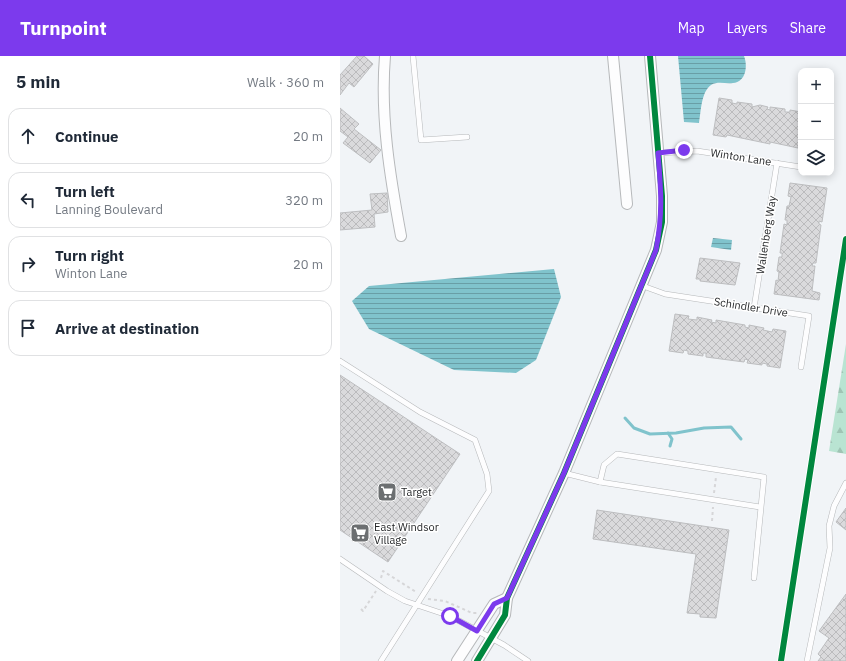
<!DOCTYPE html>
<meta charset="utf-8">
<style>
:root{--surface:#fff;--page:#f2f2f3;--text:#1f2937;--muted:#747a83;--line:#e0e1e3;--accent:#7c3aed}
body{margin:0;font-family:"IBM Plex Sans",sans-serif;background:var(--page);color:var(--text)}
.controls{position:absolute;right:12px;top:12px;display:grid;overflow:hidden;border-radius:8px;box-shadow:0 2px 10px #0003}
.controls button{width:36px;height:36px;display:grid;place-items:center;padding:0;border:0;border-bottom:1px solid var(--line);background:var(--surface);color:var(--text);font:20px sans-serif}
.stop{position:absolute;width:12px;height:12px;margin:-9px;border:3px solid #7c3aed;border-radius:50%;background:#fff}
.stop.end{background:#7c3aed;border-color:#fff;box-shadow:0 1px 4px #0008}
.list{margin:0;padding:0;list-style:none}
h2{display:flex;justify-content:space-between;align-items:center;height:52px;margin:0;padding:0 16px;font-size:17px}
h2 small{font-size:13px;font-weight:400;color:var(--muted)}
.list li{display:grid;grid-template-columns:26px 1fr auto;gap:12px;align-items:center;box-sizing:border-box;height:56px;margin:0 8px 8px;padding:0 8px;border:1px solid var(--line);border-radius:12px}
.list b{display:block;font-size:15px;white-space:nowrap}
.list p{margin:0;font-size:13px;white-space:nowrap;color:var(--muted)}
.list em{font-size:13px;font-style:normal;color:var(--muted)}
.icon{flex:none;width:22px;height:22px;fill:none;stroke:currentColor;stroke-width:2;stroke-linecap:round;stroke-linejoin:round}
.map{position:relative;flex:none;width:506px;height:605px;overflow:hidden}
header{display:flex;align-items:center;gap:24px;box-sizing:border-box;height:56px;padding:0 20px;background:var(--accent);color:#fff}
header strong{font-size:19px}
nav{display:flex;gap:22px;margin-inline-start:auto;font-size:14px}
main{display:flex}
aside{flex:1;background:var(--surface)}
.map>svg:first-child{display:block}
</style>
<header>
<strong>Turnpoint</strong>
<nav><a>Map</a><a>Layers</a><a>Share</a></nav>
</header>
<main>
<aside>
<h2>5 min<small>Walk · 360 m</small></h2>
<ul class="list">
<li><svg class="icon" aria-label="ahead" viewBox="0 0 24 24"><path d="M12 20V5M6 11l6-6 6 6"/></svg><div><b>Continue</b></div><em>20 m</em></li>
<li><svg class="icon" aria-label="left" viewBox="0 0 24 24"><path d="M17 20v-9H6M10 6l-5 5 5 5"/></svg><div><b>Turn left</b><p>Lanning Boulevard</p></div><em>320 m</em></li>
<li><svg class="icon" aria-label="right" viewBox="0 0 24 24"><path d="M7 20v-9h11M14 6l5 5-5 5"/></svg><div><b>Turn right</b><p>Winton Lane</p></div><em>20 m</em></li>
<li><svg class="icon" aria-label="arrive" viewBox="0 0 24 24"><path d="M6 21V4h12l-3 4 3 4H6"/></svg><div><b>Arrive at destination</b></div></li>
</ul>
</aside>
<div class="map">
<svg width="506" height="605" viewBox="0 0 506 605">
<defs>
<pattern id="forest-firs" width="22" height="20" patternUnits="userSpaceOnUse"><rect width="22" height="20" fill="#b9e4d2"/><path d="M5 1l3.5 6h-7zM16 11l3.5 6h-7z" fill="#9fc4b4"/></pattern>
<pattern id="water-rules" width="6" height="5" patternUnits="userSpaceOnUse"><rect width="6" height="5" fill="#80c3cc"/><path d="M0 2.5h6" fill="none" stroke="#699ea6"/></pattern>
<pattern id="building-cross-hatch" width="8" height="8" patternUnits="userSpaceOnUse"><rect width="8" height="8" fill="#dadadc"/><path d="M0 0l8 8M0 8l8-8" fill="none" stroke="#bbbbbd"/></pattern>
</defs>
<rect width="100%" height="100%" fill="#f1f4f7"/>
<!-- forest -->
<path fill="url(#forest-firs)" d="M506 288V398L489 395Z"/>
<!-- water -->
<g fill="url(#water-rules)">
<path d="M338 0H404C408 10 406 26 393 27 385 28 378 25 371 29 361 36 361 56 359 67L344 66Z"/>
<path d="M373 182 392 184 391 194 371 191Z"/>
<path d="M214 213 221 241 196 304 176 317 114 314 29 273 12 245 29 230Z"/>
</g>
<g fill="none" stroke-linecap="round" stroke-linejoin="round">
<!-- stream -->
<g stroke="#80c3cc" stroke-width="3">
<path d="M285 362 294 372 310 378 336 377 364 372 391 371 401 383"/>
<path d="M328 377 332 383 330 390"/>
</g>
</g>
<!-- building -->
<g fill="url(#building-cross-hatch)" stroke="#bdbec0">
<path d="M17 0H24L33 8 14 31 9 27 0 39V19Z"/>
<path d="M379 42 392 44V47L397 48V46L412 48V51L420 49 428 51 427 53 430 54V51L445 53V56H450V54L461 56 458 92 430 86V88L387 79 386 81 373 79Z"/>
<path d="M0 52 19 68 14 73 41 94 30 107 3 87 8 81 0 75Z"/>
<path d="M450 127 487 132 482 166 479 165V168L481 169 476 207H473L472 210H475L472 235 480 237 479 244 434 238 436 224 438 225 439 216 437 215 439 201H442V197H440L444 168 447 169V164H445L447 150H449L451 141 448 140Z"/>
<path d="M47 137 48 156 34 158 35 171 0 174V157L32 154 30 138Z"/>
<path d="M360 202 400 207 395 229 360 225V223H356Z"/>
<path d="M335 258 349 260 348 263 357 264V261L372 264 371 266 376 267V264L405 269V271L409 272V269L424 272 423 274 432 276 433 273 446 275 440 312 427 310V308L422 307V309L407 307 408 304 405 303 404 306 366 301V297H363V300L348 298V295L344 294 343 297 329 295Z"/>
<path d="M0 319 120 398 48 506 0 474Z"/>
<path d="M506 452V474L496 466Z"/>
<path d="M257 454 389 474 376 562 360 561V558L347 557 356 498 253 483Z"/>
<path d="M506 538V605H478L481 601 478 598 489 582 479 575Z"/>
</g>
<g fill="none" stroke-linecap="round" stroke-linejoin="round">
<!-- service casing -->
<g stroke="#b6b8ba" stroke-width="6">
<g id="service">
<path d="M73 0 81 84 127 81"/>
<path d="M318 97 357 95 461 111"/>
<path d="M303 230 325 238 469 260 461 311"/>
<path d="M414 252 437 107"/>
<path d="M0 305 80 356 135 384 147 418 149 435 41 605"/>
<path d="M224 417 260 426 264 409 277 398 424 421 414 522"/>
<path d="M260 426 420 451"/>
<path d="M0 503 47 535 65 545 110 560 164 589 188 605"/>
<path d="M467 605 490 492 489 470 494 450 506 427"/>
</g>
</g>
<!-- minor casing -->
<g stroke="#b6b8ba" stroke-width="12">
<g id="minor">
<path d="M45 0C40 60 50 121 61 180"/>
<path d="M273 0 287 148"/>
<path d="M117 605 154 548 167 542"/>
<path d="M137 605 165 559 167 542 224 417 316 194 322 166V140L310 0"/>
</g>
</g>
<!-- path -->
<g stroke="#d6d6d8" stroke-width="2" stroke-dasharray="3 3" stroke-linecap="butt">
<path d="M374 437 376 421"/>
<path d="M372 465 373 451"/>
<path d="M41 522 43 515 76 536"/>
<path d="M88 543 105 545 132 557H137"/>
<path d="M21 553 23 555 36 535"/>
</g>
<!-- service -->
<use href="#service" stroke="#fdfdfe" stroke-width="5"/>
<!-- minor -->
<use href="#minor" stroke="#fdfdfe" stroke-width="10"/>
<!-- cycleway casing -->
<g stroke="#fff" stroke-width="8">
<g id="cycleway">
<path d="M137 605 165 559 167 542 224 417 316 194 322 166V140L310 0"/>
<path d="M441 605 506 183"/>
</g>
</g>
<!-- cycleway -->
<use href="#cycleway" stroke="#00873e" stroke-width="6"/>
</g>
<g fill="none" stroke-linecap="round" stroke-linejoin="round">
<!-- route -->
<path stroke="#7c3aed" stroke-width="5" d="M110 560 137 575 154 548 167 542 224 417 316 194C323 157 321 134 318 97L344 94"/>
</g>
<!-- icons -->
<defs>
<g id="supermarket-square" transform="scale(1)"><rect x="-9" y="-9" width="18" height="18" rx="4" fill="#6c6f71" stroke="#fff"/><path d="M-6-5.5h2.5l.6 2H6L4.5 2H-2.5L-4.4-4H-6ZM-1.5 3.2a1.3 1.3 0 1 0 .1 0ZM3 3.2a1.3 1.3 0 1 0 .1 0Z" fill="#fff"/></g>
</defs>
<g fill-rule="evenodd">
<use href="#supermarket-square" x="47" y="436"/>
<use href="#supermarket-square" x="20" y="477"/>
</g>
<g text-anchor="middle" dominant-baseline="central" stroke-width="3" stroke-linejoin="round" paint-order="stroke">
<!-- street labels -->
<g font-size="11" fill="#252729" stroke="#fff">
<text transform="translate(401 101) rotate(9)">Winton Lane</text>
<text transform="translate(426 179) rotate(-81)">Wallenberg Way</text>
<text transform="translate(411 251) rotate(9)">Schindler Drive</text>
</g>
<!-- poi labels -->
<g font-size="11" fill="#252729" stroke="#fff" text-anchor="start">
<text x="61" y="436">Target</text>
<text x="34" y="471">East Windsor<tspan x="34" dy="13">Village</tspan></text>
</g>
</g>
</svg>
<div class="controls">
<button>+</button>
<button>−</button>
<button><svg class="icon" aria-label="layers" viewBox="0 0 24 24"><path d="M12 4l9 5-9 5-9-5zM3 14l9 5 9-5"/></svg></button>
</div>
<div class="stop" style="left:110px;top:560px"></div>
<div class="stop end" style="left:344px;top:94px"></div>
</div>
</main>
